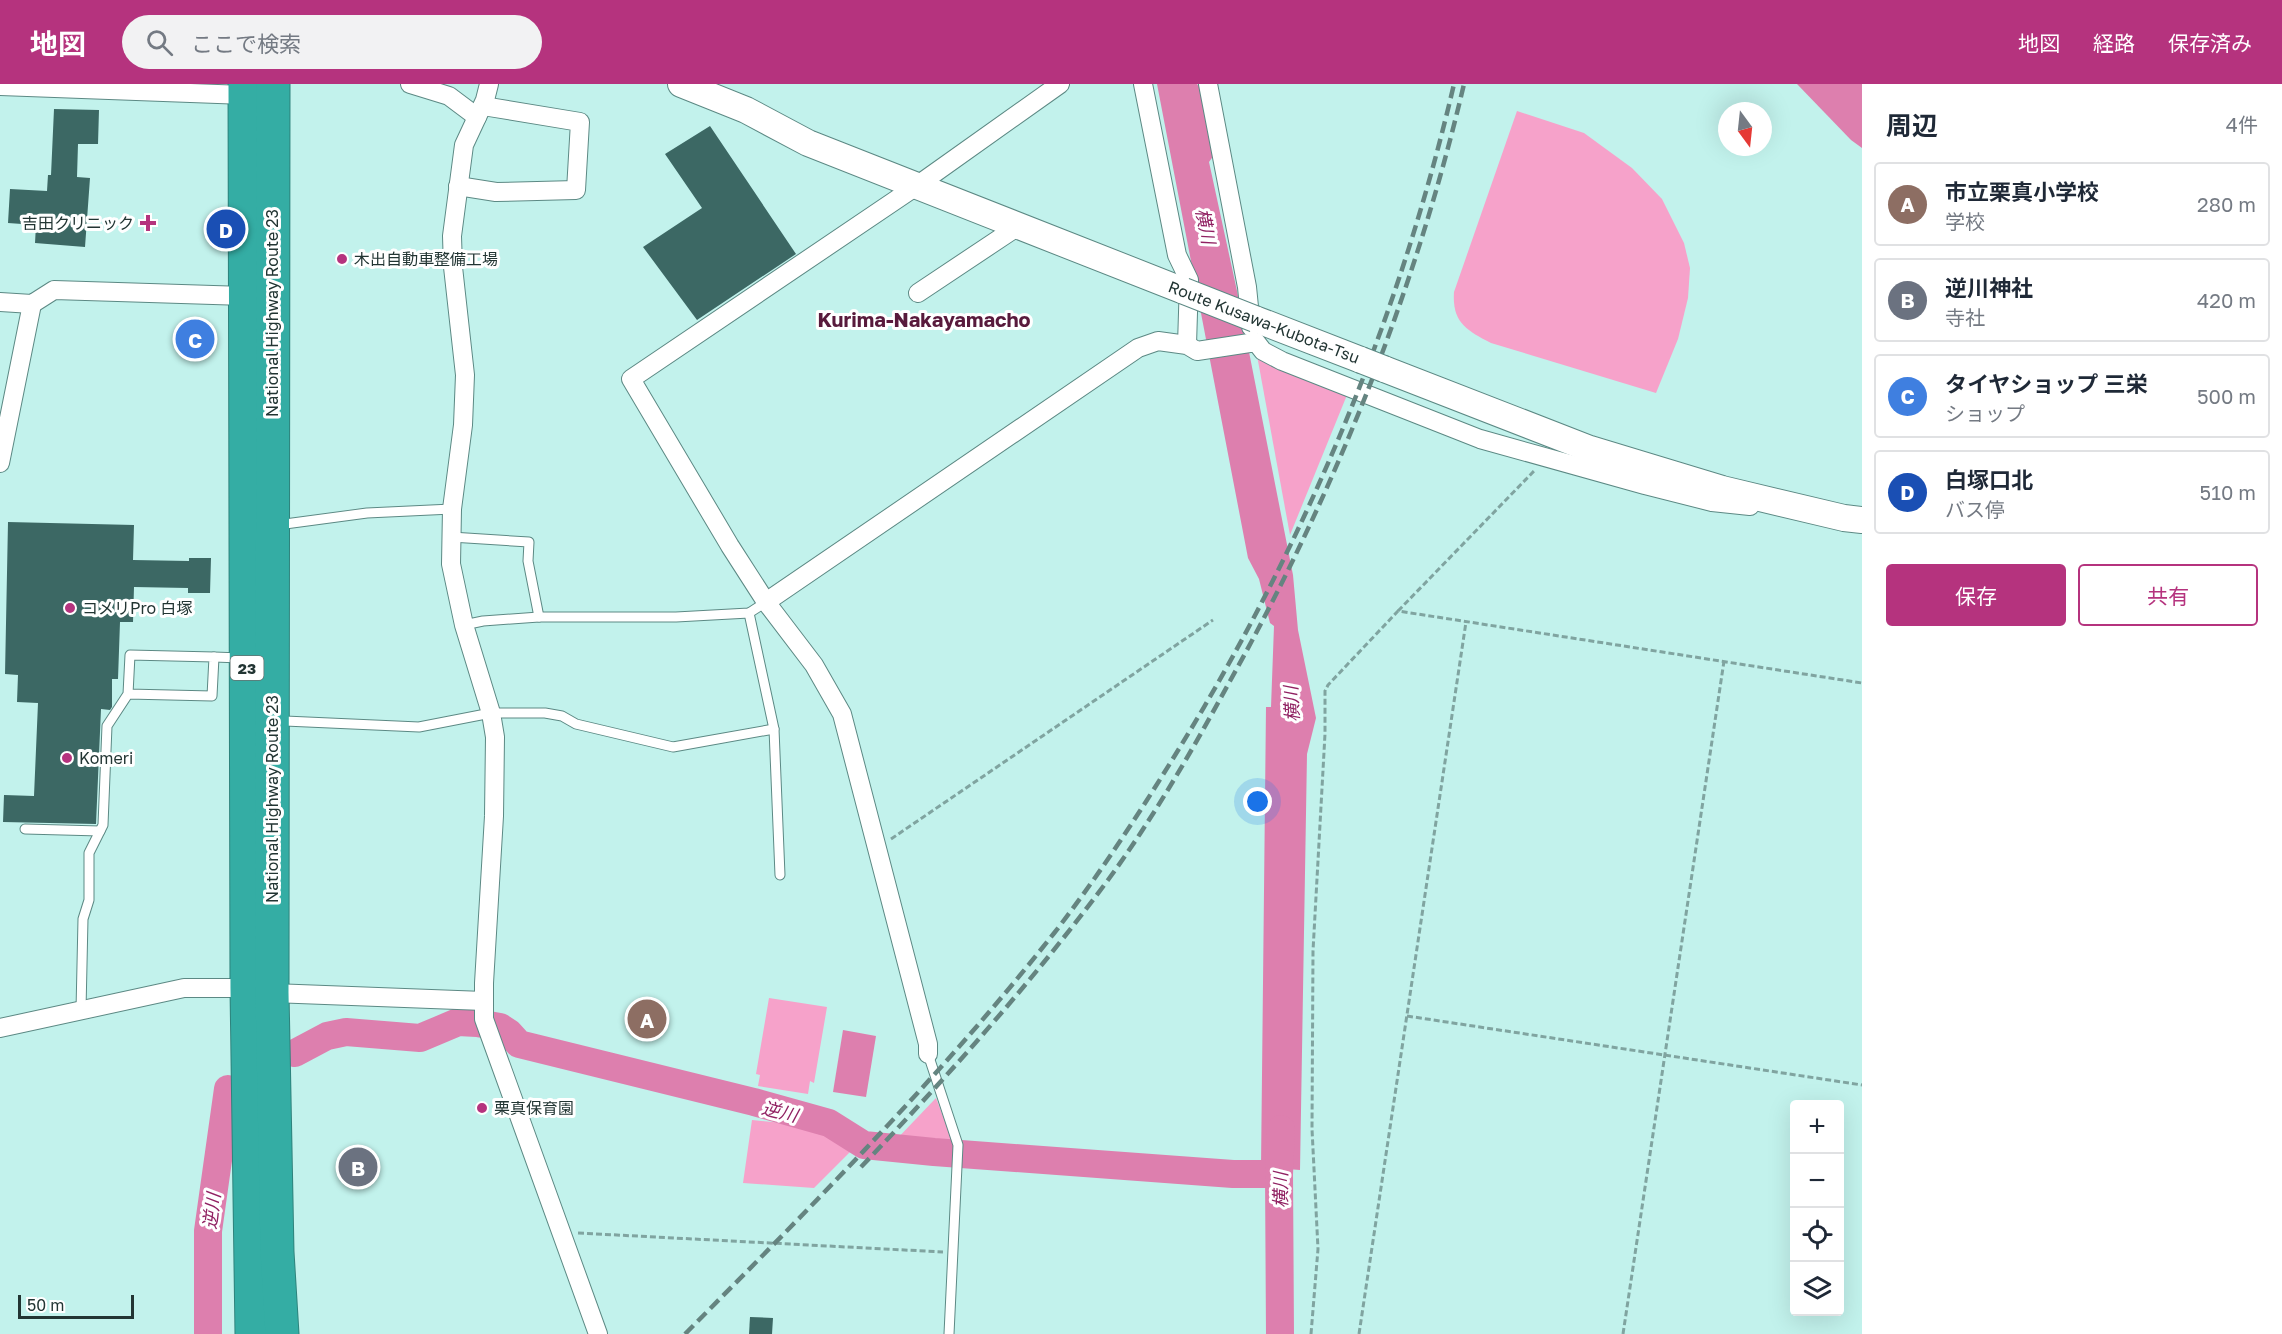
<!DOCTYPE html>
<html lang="ja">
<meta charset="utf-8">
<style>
:root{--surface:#fff;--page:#f2f2f3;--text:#1f2937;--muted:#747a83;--line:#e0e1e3;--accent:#b5337e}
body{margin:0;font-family:"Golos Text","Noto Sans JP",sans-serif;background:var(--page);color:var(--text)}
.controls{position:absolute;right:18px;bottom:18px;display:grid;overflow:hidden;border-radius:6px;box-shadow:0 6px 24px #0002}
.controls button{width:54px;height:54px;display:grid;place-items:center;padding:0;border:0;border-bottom:2px solid var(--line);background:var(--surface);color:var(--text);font:30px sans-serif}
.compass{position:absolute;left:1718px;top:18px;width:54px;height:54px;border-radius:50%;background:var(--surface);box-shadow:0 6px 24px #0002;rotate:165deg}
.scale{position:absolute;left:18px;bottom:15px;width:116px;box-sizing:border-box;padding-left:6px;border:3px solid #223533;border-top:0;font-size:16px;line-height:21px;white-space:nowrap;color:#223533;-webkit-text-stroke:4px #fff;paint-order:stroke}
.you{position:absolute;left:1258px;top:718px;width:21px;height:21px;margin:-15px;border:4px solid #fff;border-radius:50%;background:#1a73e8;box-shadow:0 0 0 9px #1a73e833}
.badge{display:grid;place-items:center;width:39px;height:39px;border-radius:50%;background:var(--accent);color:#fff;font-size:20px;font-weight:700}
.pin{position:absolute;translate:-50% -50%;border:3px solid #fff;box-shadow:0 2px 6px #0006}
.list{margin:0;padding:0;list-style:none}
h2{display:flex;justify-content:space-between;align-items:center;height:78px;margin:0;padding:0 24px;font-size:26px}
h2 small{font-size:20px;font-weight:400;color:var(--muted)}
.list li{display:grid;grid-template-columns:39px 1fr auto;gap:18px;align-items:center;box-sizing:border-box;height:84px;margin:0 12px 12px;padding:0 12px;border:2px solid var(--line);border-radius:6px}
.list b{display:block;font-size:22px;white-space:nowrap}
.list p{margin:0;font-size:20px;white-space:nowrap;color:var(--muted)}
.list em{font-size:20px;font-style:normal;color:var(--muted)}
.actions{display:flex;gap:12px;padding:18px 24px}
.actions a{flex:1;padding:14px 0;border:2px solid var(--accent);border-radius:6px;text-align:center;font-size:21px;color:var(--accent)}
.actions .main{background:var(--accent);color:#fff}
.icon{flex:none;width:33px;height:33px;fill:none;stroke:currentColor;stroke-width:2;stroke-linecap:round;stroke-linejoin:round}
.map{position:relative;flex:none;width:1862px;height:1250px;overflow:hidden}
header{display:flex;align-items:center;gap:36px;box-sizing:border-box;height:84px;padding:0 30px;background:var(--accent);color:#fff}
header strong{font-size:28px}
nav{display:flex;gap:33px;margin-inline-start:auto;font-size:21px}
.search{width:420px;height:54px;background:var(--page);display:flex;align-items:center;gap:15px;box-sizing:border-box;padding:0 21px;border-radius:33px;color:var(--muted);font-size:22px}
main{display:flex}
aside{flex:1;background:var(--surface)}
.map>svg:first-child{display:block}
</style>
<header>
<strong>地図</strong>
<div class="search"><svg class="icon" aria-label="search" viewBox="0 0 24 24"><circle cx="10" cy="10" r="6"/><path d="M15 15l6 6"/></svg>ここで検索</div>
<nav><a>地図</a><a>経路</a><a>保存済み</a></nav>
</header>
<main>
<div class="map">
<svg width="1862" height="1250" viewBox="0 0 1862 1250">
<rect width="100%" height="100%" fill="#c2f2ec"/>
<!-- green -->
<g fill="#f6a2ca">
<path d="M1517 27 1584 49 1632 84 1662 115 1684 159 1690 184 1688 214 1678 255 1656 309 1491 259C1466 246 1452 238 1454 208Z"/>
<path d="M1256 266 1347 311 1290 451Z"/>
<path d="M769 914 827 923 814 999 810 997 808 1010 758 1002 760 991 756 990Z"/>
<path d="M936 1014 954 1061 894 1058Z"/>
<path d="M752 1036 823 1043 846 1055 855 1063 814 1104 743 1099Z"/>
</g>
<!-- water -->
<g fill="#dd7fae">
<path d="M1157 0H1197L1200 4 1214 71 1209 78 1237 207 1293 491 1298 546 1316 634 1307 670 1300 1086 1261 1083 1266 623H1271L1274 542 1270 539 1259 495 1248 474Z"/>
<path d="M1797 0H1862V64L1851 56Z"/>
<path d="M843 946 876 952 866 1013 833 1008Z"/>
</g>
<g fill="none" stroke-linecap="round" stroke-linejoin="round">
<!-- river -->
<g stroke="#dd7fae" stroke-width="28">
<path d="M295 969 327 952 346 948 420 954 458 938 477 939 500 943 509 949 519 960 754 1018 829 1039 864 1061 934 1068 1233 1090H1279"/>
<path d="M208 1250V1147L228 1005"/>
<path d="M1280 1250 1279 1090 1281 1045"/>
</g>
</g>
<!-- building -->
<g fill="#3c6864">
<path d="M54 25 99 26 98 60H78L77 93 90 94 85 163 35 159 36 141 8 139 10 105 47 107 48 91H51Z"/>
<path d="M710 42 796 170 697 236 643 163 702 124 665 70Z"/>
<path d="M8 438 134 441 133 476 189 477V474H211L210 509H188V504L134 503 133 538H120L118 595H112V623L110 626 101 625 96 740 3 738 4 711 34 712 38 619 17 618 18 591 5 590Z"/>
<path d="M353 1071 366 1072 363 1096 351 1095Z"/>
<path d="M750 1233 773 1234 772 1250H749Z"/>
</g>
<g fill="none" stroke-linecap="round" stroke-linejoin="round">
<!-- lane casing -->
<g stroke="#5c8984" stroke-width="11">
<g id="lane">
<path d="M285 440 367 429 452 425"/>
<path d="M451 453 529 458 528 477 539 533"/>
<path d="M749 529 774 645 780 791"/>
<path d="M464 541 483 537 539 533H676L749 529 766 518"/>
<path d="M214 573 241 574"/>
<path d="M285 637 419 643 491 629H545L562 632 576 640 673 663 774 645"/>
<path d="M25 745 100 747"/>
<path d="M81 926 83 835 89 816V769L103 741 107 642 128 610 130 571 214 573 212 612 128 610"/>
<path d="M928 970 958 1061 949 1250"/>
</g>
</g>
<!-- street casing -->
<g stroke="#5c8984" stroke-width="20">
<g id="street">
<path d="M410 0 449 12 477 33"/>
<path d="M489 0 485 16 464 61 452 152 453 183 465 291 463 341 452 425 451 480 464 541 491 629 495 653 494 732 484 899V935L598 1250"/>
<path d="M1143 0 1177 171 1189 196 1187 261"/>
<path d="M1208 0 1247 203 1251 243"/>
<path d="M0 2 245 11"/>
<path d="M458 102 496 108 576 106 580 38 483 22"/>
<path d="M918 209 1017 143"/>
<path d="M0 218 32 220 54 206 245 212"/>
<path d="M0 379 32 220"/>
<path d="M766 518 1138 264 1158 257 1187 261 1197 267 1256 258 1263 267 1282 277 1480 355 1645 401 1712 418 1750 422"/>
<path d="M0 944 184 904H247L272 909 484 917"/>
<path d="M928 970V960L842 630 814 581 766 518 730 462 631 295 915 103 1060 0"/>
</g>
</g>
<!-- secondary casing -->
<g stroke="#5c8984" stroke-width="28">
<g id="secondary">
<path d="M681 0 746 26 808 59 1184 207"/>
<path d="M1255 235 1361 276"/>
<path d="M1384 285 1590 365 1722 405 1844 434 1862 436"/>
</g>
</g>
<!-- highway casing -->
<g stroke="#2e837c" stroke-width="35">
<g id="highway">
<path d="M245 0 247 904 252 1250"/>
<path d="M273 0 272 909 277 1168 282 1250"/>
</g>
</g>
<!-- path -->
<g stroke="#80a4a0" stroke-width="3" stroke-dasharray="6 3" stroke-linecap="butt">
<path d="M1398 527 1535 386"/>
<path d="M891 755 1213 536"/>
<path d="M1407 932 1862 1001"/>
<path d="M578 1149 943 1168"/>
<path d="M1311 1250 1318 1165 1312 1045 1313 867 1325 650V607L1328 601 1398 527 1862 599"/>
<path d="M1359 1250 1466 538"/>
<path d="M1623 1250 1724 577"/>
</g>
<!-- lane -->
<use href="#lane" stroke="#fff" stroke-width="9"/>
<!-- street -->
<use href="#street" stroke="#fff" stroke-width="18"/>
<!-- secondary -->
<use href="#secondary" stroke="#fff" stroke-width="26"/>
<!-- highway -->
<use href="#highway" stroke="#34ada4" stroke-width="33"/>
<!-- rail -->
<g stroke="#658480" stroke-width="4.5" stroke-dasharray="12 6" stroke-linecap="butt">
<path d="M861 1083C948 992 1033 897 1108 796 1154 733 1193 665 1230 597 1334 410 1415 209 1464 0"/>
<path d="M685 1250C813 1121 942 991 1055 848 1099 791 1139 730 1177 668 1304 462 1399 236 1454 0"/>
</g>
<!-- secondary-bridge casing -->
<g stroke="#5c8984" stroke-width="28" stroke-linecap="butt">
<g id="secondary-bridge">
<path d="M1184 207 1255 235"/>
<path d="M1361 276 1384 285"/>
</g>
</g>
<!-- secondary-bridge -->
<use href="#secondary-bridge" stroke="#fff" stroke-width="26"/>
</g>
<!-- markers -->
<g fill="#b5337e" stroke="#fff" stroke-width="2">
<path d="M145 130h6v6h6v6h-6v6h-6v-6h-6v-6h6z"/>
<circle cx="342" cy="175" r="6"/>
<circle cx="70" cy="524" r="6"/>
<circle cx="67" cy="674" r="6"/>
<circle cx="482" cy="1024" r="6"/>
</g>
<g text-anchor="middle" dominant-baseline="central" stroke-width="6" stroke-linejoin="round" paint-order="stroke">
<!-- shield labels -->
<rect fill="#fff" stroke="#647270" stroke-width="1.5" x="230.5" y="572" width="33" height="24" rx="4.5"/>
<g font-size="15" font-weight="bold" fill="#223533">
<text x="247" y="584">23</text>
</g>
<!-- poi labels -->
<g font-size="16" fill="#223533" stroke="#fff" text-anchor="start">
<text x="134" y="139" text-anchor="end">吉田クリニック</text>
<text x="354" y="175">木出自動車整備工場</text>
<text x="82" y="524">コメリPro 白塚</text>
<text x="79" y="674">Komeri</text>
<text x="494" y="1024">栗真保育園</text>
</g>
<!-- street labels -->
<g font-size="16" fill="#223533" stroke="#fff">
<text transform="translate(272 229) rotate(-90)">National Highway Route 23</text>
<text transform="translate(1264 238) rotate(21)">Route Kusawa-Kubota-Tsu</text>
<text transform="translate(272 715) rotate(-90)">National Highway Route 23</text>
</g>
<!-- water labels -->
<g font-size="18" font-style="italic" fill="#902162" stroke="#fff">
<text transform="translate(1206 142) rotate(79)">横川</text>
<text transform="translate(1291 620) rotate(-93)">横川</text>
<text transform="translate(780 1027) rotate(14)">逆川</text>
<text transform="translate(1280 1106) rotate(-90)">横川</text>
<text transform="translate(211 1127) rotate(-83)">逆川</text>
</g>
<!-- quarter labels -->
<g font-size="20" font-weight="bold" fill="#581a3c" stroke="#fff">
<text x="924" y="235">Kurima-Nakayamacho</text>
</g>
</g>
</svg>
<div class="controls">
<button>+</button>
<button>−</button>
<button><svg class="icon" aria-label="locate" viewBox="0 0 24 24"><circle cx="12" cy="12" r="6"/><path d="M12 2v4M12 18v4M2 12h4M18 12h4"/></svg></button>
<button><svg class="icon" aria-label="layers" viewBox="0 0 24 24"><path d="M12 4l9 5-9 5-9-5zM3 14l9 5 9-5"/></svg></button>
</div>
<svg class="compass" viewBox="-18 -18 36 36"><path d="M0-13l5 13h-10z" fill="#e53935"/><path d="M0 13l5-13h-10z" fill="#747a83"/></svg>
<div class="scale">50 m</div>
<div class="you"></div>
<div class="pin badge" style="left:647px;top:935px;background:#8d6e63">A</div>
<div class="pin badge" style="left:358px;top:1083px;background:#6b7280">B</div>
<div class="pin badge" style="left:195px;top:255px;background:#3f7fe0">C</div>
<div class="pin badge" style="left:226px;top:145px;background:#1a4fb4">D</div>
</div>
<aside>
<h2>周辺<small>4件</small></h2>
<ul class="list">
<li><span class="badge" style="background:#8d6e63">A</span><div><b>市立栗真小学校</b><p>学校</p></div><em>280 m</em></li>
<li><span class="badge" style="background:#6b7280">B</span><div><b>逆川神社</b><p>寺社</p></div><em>420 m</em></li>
<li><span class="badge" style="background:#3f7fe0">C</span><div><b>タイヤショップ 三栄</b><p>ショップ</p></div><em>500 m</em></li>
<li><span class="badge" style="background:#1a4fb4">D</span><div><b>白塚口北</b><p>バス停</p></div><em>510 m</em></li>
</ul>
<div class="actions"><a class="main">保存</a><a>共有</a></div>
</aside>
</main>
